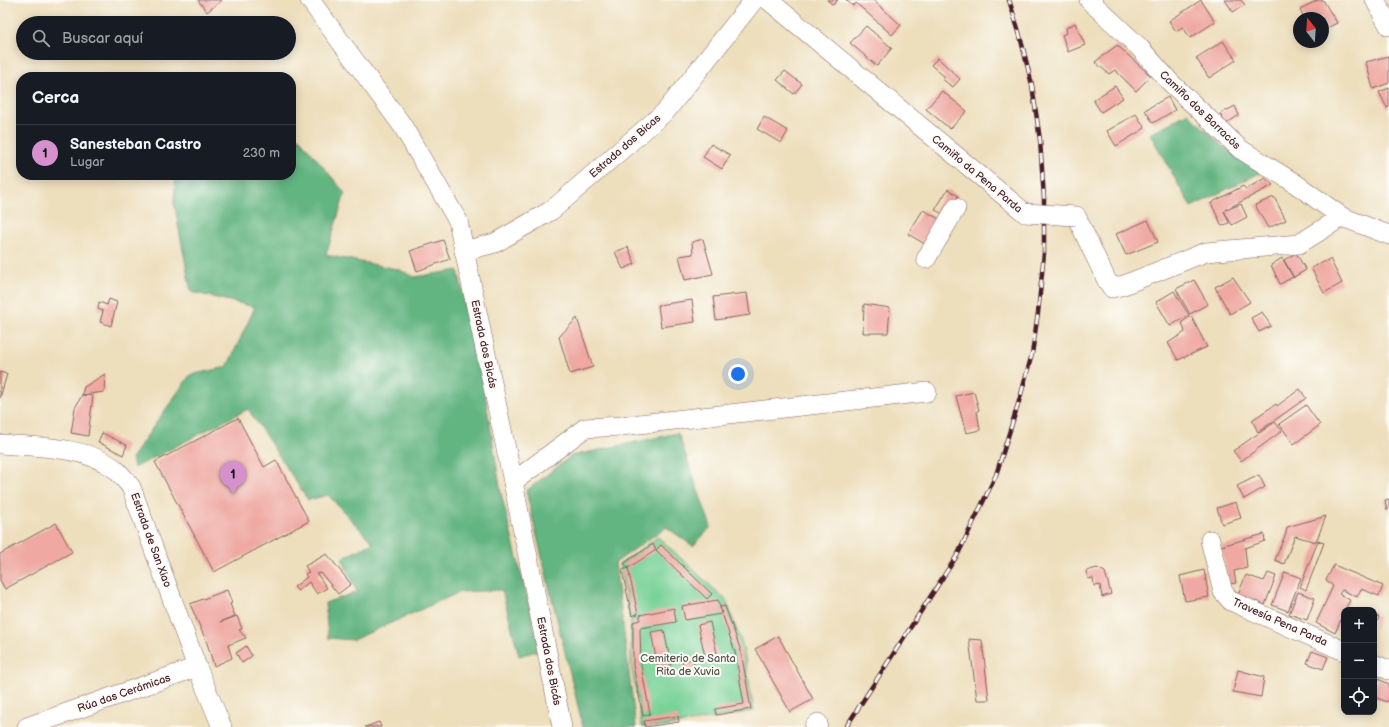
<!DOCTYPE html>
<html lang="es">
<meta charset="utf-8">
<style>
:root{--surface:#171b24;--page:#242831;--text:#f1f3f6;--muted:#9ea1a6;--line:#363941;--accent:#d690ce}
body{margin:0;font-family:"Balsamiq Sans",sans-serif;background:var(--page);color:var(--text)}
.controls{position:absolute;right:12px;bottom:12px;display:grid;overflow:hidden;border-radius:8px;box-shadow:0 2px 10px #0003}
.controls button{width:36px;height:36px;display:grid;place-items:center;padding:0;border:0;border-bottom:1px solid var(--line);background:var(--surface);color:var(--text);font:20px sans-serif}
.compass{position:absolute;left:1293px;top:12px;width:36px;height:36px;border-radius:50%;background:var(--surface);box-shadow:0 2px 10px #0003;rotate:343deg}
.you{position:absolute;left:738px;top:374px;width:14px;height:14px;margin:-10px;border:3px solid #fff;border-radius:50%;background:#1a73e8;box-shadow:0 0 0 6px #1a73e833}
.badge{display:grid;place-items:center;width:26px;height:26px;border-radius:50%;background:var(--accent);color:#111;font-size:13px;font-weight:700}
.pin{position:absolute;translate:-50% -33px;filter:drop-shadow(0 1px 2px #0008)}
.pin::after{content:'';position:absolute;top:21px;width:14px;height:12px;background:inherit;clip-path:polygon(0 0,100% 0,50% 100%)}
.list{margin:0;padding:0;list-style:none}
h2{display:flex;justify-content:space-between;align-items:center;height:52px;margin:0;padding:0 16px;font-size:17px}
h2 small{font-size:13px;font-weight:400;color:var(--muted)}
.list li{display:grid;grid-template-columns:26px 1fr auto;gap:12px;align-items:center;box-sizing:border-box;height:56px;padding:0 16px;border-top:1px solid var(--line)}
.list b{display:block;font-size:15px;white-space:nowrap}
.list p{margin:0;font-size:13px;white-space:nowrap;color:var(--muted)}
.list em{font-size:13px;font-style:normal;color:var(--muted)}
.icon{flex:none;width:22px;height:22px;fill:none;stroke:currentColor;stroke-width:2;stroke-linecap:round;stroke-linejoin:round}
.map{position:relative;flex:none;width:1389px;height:727px;overflow:hidden}
.search{position:absolute;background:var(--surface);box-shadow:0 2px 10px #0003;left:16px;top:16px;width:280px;height:44px;display:flex;align-items:center;gap:10px;box-sizing:border-box;padding:0 14px;border-radius:22px;color:var(--muted);font-size:15px}
.panel{position:absolute;background:var(--surface);box-shadow:0 2px 10px #0003;left:16px;top:72px;width:280px;height:108px;border-radius:16px}
.map>svg:first-child{display:block}
</style>
<div class="map">
<svg width="1389" height="727" viewBox="0 0 1389 727">
<rect width="100%" height="100%" fill="#fdfcf7"/>
<filter id="ink" filterUnits="userSpaceOnUse"><feTurbulence type="fractalNoise" baseFrequency=".025" numOctaves="2"/><feDisplacementMap in="SourceGraphic" scale="8" xChannelSelector="R" yChannelSelector="G"/><feConvolveMatrix kernelMatrix="1 2 1 2 8 2 1 2 1" color-interpolation-filters="sRGB"/></filter>
<filter id="wash" filterUnits="userSpaceOnUse"><feTurbulence type="fractalNoise" baseFrequency=".012" numOctaves="4" result="noise"/><feDisplacementMap in="SourceGraphic" scale="16" xChannelSelector="R" yChannelSelector="G"/><feGaussianBlur stdDeviation="0.9" result="paint"/><feColorMatrix in="noise" values="0 0 0 0 0 0 0 0 0 0 0 0 0 0 0 0 0 1.4 0 .05"/><feComposite in="paint" operator="in"/></filter>
<g filter="url(#wash)">
<rect width="100%" height="100%" fill="#eddebc"/>
<!-- green -->
<path fill="#79d298" stroke="#627862" d="M658 537 726 600 743 647 754 711 662 727H642L631 664V622L619 565Z"/>
<!-- forest -->
<g fill="#62b480" stroke="#566a56">
<path d="M1188 113 1221 145 1260 173 1191 207 1150 134Z"/>
<path d="M291 134 300 139 345 193 326 255 397 269 415 277 458 270 482 376 501 493 540 650 519 656 502 590 460 592 353 640 328 638 325 603 357 592 342 558 373 543 328 495 308 500 248 409 134 468 132 457 190 375 227 367 255 307 191 292 174 203 176 175H291Z"/>
<path d="M678 433 711 527 693 546 666 527 615 563 636 727H583L526 491 571 456Z"/>
</g>
<g id="blocks">
<!-- building -->
<g fill="#efa8a2">
<path d="M198 0H222L207 12Z"/>
<path d="M827 0H838L833 5Z"/>
<path d="M846 0H873L901 25 892 35 856 3 853 6Z"/>
<path d="M1201 0 1215 22 1190 38 1183 27 1176 31 1169 21Z"/>
<path d="M1225 0H1241L1245 5 1233 12Z"/>
<path d="M1318 0H1323L1337 23 1323 30V18H1304L1300 9Z"/>
<path d="M1075 23 1085 45 1068 52 1062 35 1067 33 1066 28Z"/>
<path d="M866 26 892 48 877 66 850 43Z"/>
<path d="M1223 41 1236 60 1209 78 1196 58Z"/>
<path d="M1117 45 1151 76 1136 91 1115 70 1109 74 1095 62Z"/>
<path d="M1389 56V83L1373 89 1366 62Z"/>
<path d="M938 58 960 79 953 87 942 79 945 77 931 65Z"/>
<path d="M785 71 802 84 794 94 777 80Z"/>
<path d="M1115 86 1123 98 1101 112 1093 100Z"/>
<path d="M1389 88V107L1387 108 1379 92Z"/>
<path d="M942 91 967 111 950 129 926 109Z"/>
<path d="M1168 97 1175 110 1153 123 1145 110Z"/>
<path d="M1235 106 1239 115 1226 124 1220 114Z"/>
<path d="M1136 114 1145 128 1116 146 1107 131Z"/>
<path d="M764 117 788 131 781 143 757 129Z"/>
<path d="M711 144 730 155 722 169 703 157Z"/>
<path d="M1265 178 1273 185 1225 210 1241 204 1247 217 1232 225 1224 211 1229 223 1222 226 1211 203 1243 186 1246 189Z"/>
<path d="M948 189 958 196 947 216 935 210Z"/>
<path d="M1274 197 1286 220 1268 228 1255 205Z"/>
<path d="M923 210 943 221 928 246 908 234Z"/>
<path d="M1148 220 1158 242 1126 255 1116 234Z"/>
<path d="M703 239 713 274 685 280 679 256 693 254 692 242Z"/>
<path d="M443 240 450 259 417 271 410 251Z"/>
<path d="M628 247 635 264 623 269 615 252Z"/>
<path d="M1296 253 1306 270 1294 277V278L1284 260Z"/>
<path d="M1282 258 1293 277 1280 284 1271 265Z"/>
<path d="M1330 259 1342 283 1324 293 1311 268Z"/>
<path d="M1233 277 1250 302 1230 314 1215 287Z"/>
<path d="M1194 280 1208 304 1190 314 1176 289Z"/>
<path d="M1174 291 1189 315 1170 326 1156 302Z"/>
<path d="M747 293 750 315 716 320 713 297Z"/>
<path d="M109 299 117 302 111 326 100 322 103 311 98 309 99 302 107 305Z"/>
<path d="M692 300 695 322 661 327 658 305Z"/>
<path d="M864 304 890 308 888 333H863Z"/>
<path d="M1262 312 1271 326 1259 332 1251 318Z"/>
<path d="M1191 316 1207 347 1178 360 1168 343 1185 332 1182 322Z"/>
<path d="M577 318 593 367 570 374 559 337Z"/>
<path d="M0 372 7 374 0 398Z"/>
<path d="M105 374 104 392 82 395 84 387Z"/>
<path d="M1300 389 1306 398 1258 432 1252 420 1276 404 1277 406Z"/>
<path d="M974 392 979 410 977 411 980 430 966 433 956 396Z"/>
<path d="M82 395 93 396 88 436 71 433 75 408Z"/>
<path d="M1306 405 1320 425 1294 444 1279 424Z"/>
<path d="M238 418 264 467 276 460 309 521 214 572 155 462Z"/>
<path d="M1275 422 1282 431 1241 461 1233 451Z"/>
<path d="M102 433 127 445 123 455 98 442Z"/>
<path d="M1259 475 1265 487 1244 499 1237 486Z"/>
<path d="M1389 499V509L1387 510 1385 500Z"/>
<path d="M1236 502 1241 518 1222 524 1217 508Z"/>
<path d="M1326 516 1316 542 1295 536 1284 564 1275 560 1286 533 1287 527Z"/>
<path d="M56 523 72 552 5 589 0 580V554Z"/>
<path d="M1264 534 1265 541 1245 548 1247 568 1234 571 1236 583 1229 584 1221 546Z"/>
<path d="M1318 541 1324 543 1306 590 1300 587Z"/>
<path d="M653 544 656 550 628 568 638 614 632 616 622 570 628 568 624 563Z"/>
<path d="M661 545 712 594 707 599 656 550Z"/>
<path d="M327 554 351 584 338 594 321 573 317 574 327 588 317 594 309 582 298 591 294 587 307 577 305 574 309 572 305 566Z"/>
<path d="M1334 565 1383 586 1379 596 1361 589 1357 597 1342 590 1339 594 1350 600 1345 610H1344V613L1335 633 1316 623 1333 586 1326 580Z"/>
<path d="M1097 568 1105 572 1111 594 1102 597 1100 585 1094 586 1093 578 1088 579 1086 571Z"/>
<path d="M1204 570 1209 597 1185 601 1180 576Z"/>
<path d="M1285 572 1301 578 1288 611 1272 605Z"/>
<path d="M1268 573 1276 576 1265 605 1238 594 1246 575 1264 581Z"/>
<path d="M227 590 232 603 230 604 235 616 220 622 237 616 242 629 239 630 246 638 228 645 232 658 214 666 207 643 190 604Z"/>
<path d="M1298 592 1315 598 1307 620 1289 614Z"/>
<path d="M718 600 720 607 725 606 741 651 751 709 716 715 715 709 744 704 735 652 720 607 721 614 685 620 682 606Z"/>
<path d="M674 608 676 622 640 628 641 665 650 714 643 716 633 665V622L640 620V615Z"/>
<path d="M1374 615 1379 617 1374 630Z"/>
<path d="M710 622 718 658 706 661 698 625Z"/>
<path d="M664 630 671 665 658 668 651 632Z"/>
<path d="M778 636 813 699 790 712 755 649Z"/>
<path d="M969 639 982 640 989 700H977Z"/>
<path d="M246 646 252 656 242 663 236 653Z"/>
<path d="M1312 651 1328 657 1323 669 1307 663Z"/>
<path d="M693 659 695 670 684 673 682 661Z"/>
<path d="M1238 670 1264 677 1261 697 1233 692Z"/>
<path d="M1378 679 1389 684V698L1387 702 1374 697V688Z"/>
<path d="M678 716 679 722 645 727 644 721Z"/>
<path d="M379 722 381 727H365Z"/>
</g>
</g>
</g>
<g filter="url(#ink)">
<use href="#blocks" fill-opacity="0" stroke="#83625e" stroke-width="1"/>
<g fill="none" stroke-linecap="round" stroke-linejoin="round">
<!-- minor casing -->
<g stroke="#83625e" stroke-width="20">
<g id="minor">
<path d="M310 0 402 125 458 221 513 482 562 727"/>
<path d="M768 0 1025 213"/>
<path d="M1089 0 1139 47 1170 82 1240 149 1293 182 1342 217"/>
<path d="M1375 0 1389 26"/>
<path d="M1076 216 1107 281 1112 288 1124 285 1206 252 1299 244 1342 217 1389 235"/>
<path d="M464 251 495 243 552 210 666 111 754 0"/>
<path d="M926 259 956 208"/>
<path d="M0 444C35 447 86 446 115 469 121 474 126 481 131 487L197 667 222 727"/>
<path d="M513 482 585 428 621 426 927 392"/>
<path d="M1210 540 1223 592 1231 601 1344 651"/>
<path d="M1374 664 1389 670"/>
<path d="M27 727 197 667"/>
<path d="M814 727 818 723"/>
</g>
</g>
<!-- minor -->
<use href="#minor" stroke="#fff" stroke-width="19"/>
<!-- rail casing -->
<g stroke="#4a1f2b" stroke-width="4.5">
<path id="rail" d="M846 727 958 554 996 475 1020 398 1032 354 1038 313 1044 253V198L1040 140 1032 85 1019 32 1009 0"/>
</g>
<!-- rail -->
<use href="#rail" stroke="#fdfcf7" stroke-width="3" stroke-dasharray="9" stroke-linecap="butt"/>
<!-- minor-bridge casing -->
<g stroke="#83625e" stroke-width="20" stroke-linecap="butt">
<path id="minor-bridge" d="M1025 213 1076 216"/>
</g>
<!-- minor-bridge -->
<use href="#minor-bridge" stroke="#fff" stroke-width="19"/>
</g>
</g>
<g text-anchor="middle" dominant-baseline="central" stroke-width="4" stroke-linejoin="round" paint-order="stroke">
<!-- street labels -->
<g font-size="11" fill="#4a1f2b" stroke="#fdfcf7">
<text transform="translate(1200 110) rotate(44)">Camiño dos Barracós</text>
<text transform="translate(625 146) rotate(-41)">Estrada dos Bicas</text>
<text transform="translate(977 174) rotate(40)">Camiño da Pena Parda</text>
<text transform="translate(484 344) rotate(78)">Estrada dos Bicás</text>
<text transform="translate(151 540) rotate(70)">Estrada de San Xiao</text>
<text transform="translate(1280 622) rotate(24)">Travesía Pena Parda</text>
<text transform="translate(549 661) rotate(79)">Estrada dos Bicás</text>
<text transform="translate(124 693) rotate(-19)">Rúa das Cerámicas</text>
</g>
<!-- park labels -->
<g font-size="11" fill="#58554c" stroke="#fdfcf7">
<text x="688" y="658">Cemiterio de Santa<tspan x="688" dy="13">Rita de Xuvia</tspan></text>
</g>
</g>
</svg>
<div class="controls">
<button>+</button>
<button>−</button>
<button><svg class="icon" aria-label="locate" viewBox="0 0 24 24"><circle cx="12" cy="12" r="6"/><path d="M12 2v4M12 18v4M2 12h4M18 12h4"/></svg></button>
</div>
<svg class="compass" viewBox="-18 -18 36 36"><path d="M0-13l5 13h-10z" fill="#e53935"/><path d="M0 13l5-13h-10z" fill="#9ea1a6"/></svg>
<div class="you"></div>
<div class="pin badge" style="left:233px;top:494px">1</div>
<div class="search"><svg class="icon" aria-label="search" viewBox="0 0 24 24"><circle cx="10" cy="10" r="6"/><path d="M15 15l6 6"/></svg>Buscar aquí</div>
<section class="panel">
<h2>Cerca<small></small></h2>
<ul class="list">
<li><span class="badge">1</span><div><b>Sanesteban Castro</b><p>Lugar</p></div><em>230 m</em></li>
</ul>
</section>
</div>
